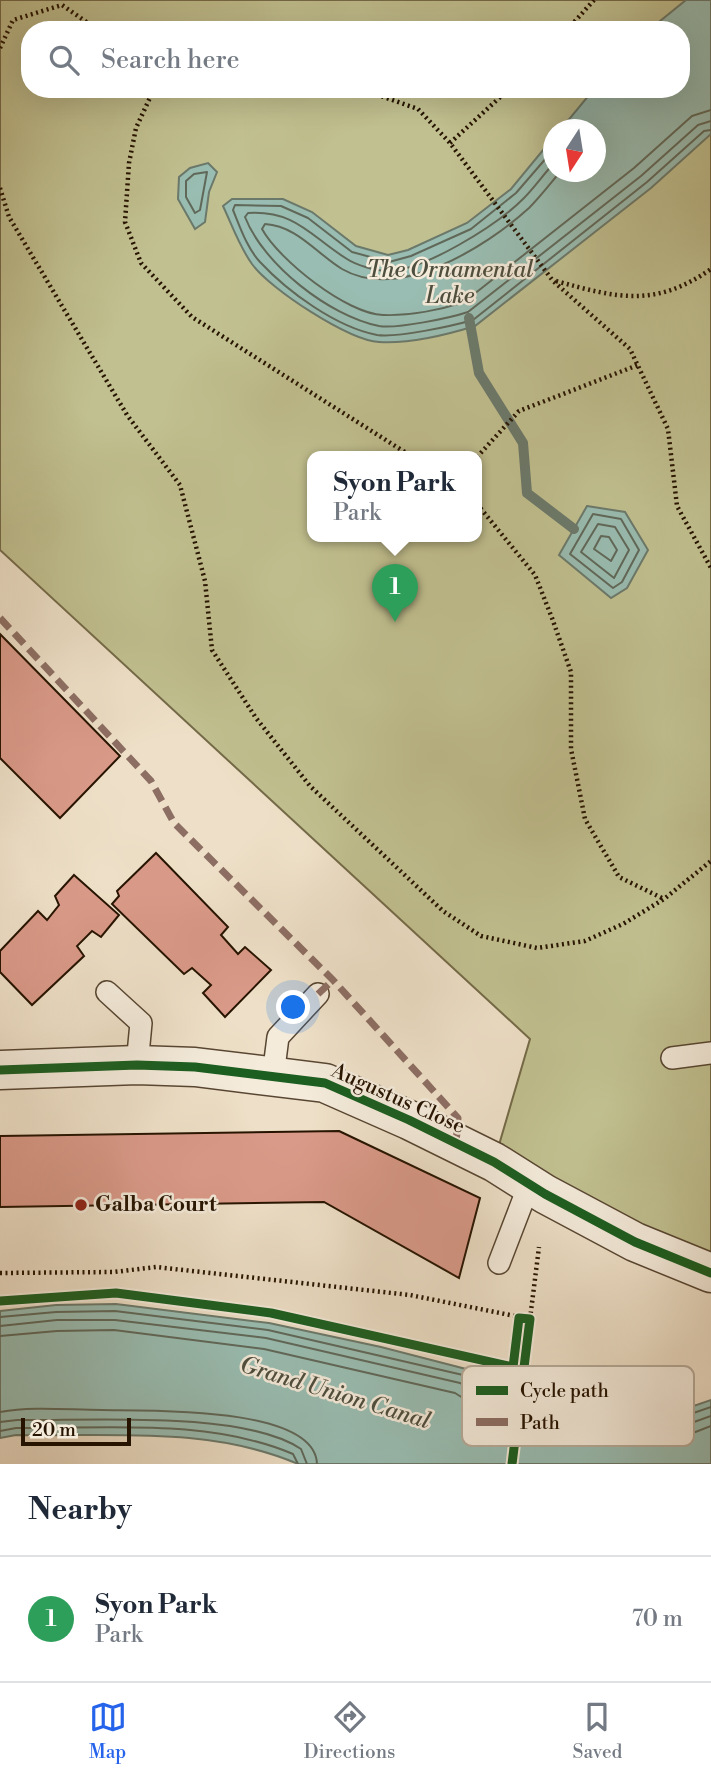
<!DOCTYPE html>
<style>
:root{--surface:#fff;--page:#f2f2f3;--text:#1f2937;--muted:#747a83;--line:#e0e1e3;--accent:#2563eb}
body{margin:0;font-family:"Libre Bodoni",serif;background:var(--page);color:var(--text)}
.compass{position:absolute;left:543px;top:119px;width:63px;height:63px;border-radius:50%;background:var(--surface);box-shadow:0 7px 28px #0002;rotate:192deg}
.scale{position:absolute;left:21px;bottom:18px;width:110px;box-sizing:border-box;padding-left:7px;border:4px solid #261300;border-top:0;font-size:19px;line-height:24px;white-space:nowrap;color:#261300;-webkit-text-stroke:5px #f4ebdb;paint-order:stroke}
.you{position:absolute;left:294px;top:1008px;width:24px;height:24px;margin:-18px;border:5px solid #fff;border-radius:50%;background:#1a73e8;box-shadow:0 0 0 10px #1a73e833}
.badge{display:grid;place-items:center;width:46px;height:46px;border-radius:50%;background:var(--accent);color:#fff;font-size:23px;font-weight:700}
.pin{position:absolute;translate:-50% -58px;filter:drop-shadow(0 2px 4px #0008)}
.pin::after{content:'';position:absolute;top:37px;width:24px;height:21px;background:inherit;clip-path:polygon(0 0,100% 0,50% 100%)}
.popup{position:absolute;left:307px;top:451px;width:175px;height:91px;box-sizing:border-box;display:grid;place-content:center;border-radius:14px;background:var(--surface);filter:drop-shadow(0 2px 5px #0005);font-size:23px;white-space:nowrap;color:var(--muted)}
.popup b{font-size:26px;color:var(--text)}
.popup::after{content:'';position:absolute;left:50%;top:100%;margin-left:-14px;border:14px solid transparent;border-top-color:var(--surface)}
.list{margin:0;padding:0;list-style:none}
h2{display:flex;justify-content:space-between;align-items:center;height:91px;margin:0;padding:0 28px;font-size:30px}
h2 small{font-size:23px;font-weight:400;color:var(--muted)}
.list li{display:grid;grid-template-columns:46px 1fr auto;gap:21px;align-items:center;box-sizing:border-box;height:126px;padding:0 28px;border-top:2px solid var(--line)}
.list b{display:block;font-size:26px;white-space:nowrap}
.list p{margin:0;font-size:23px;white-space:nowrap;color:var(--muted)}
.list em{font-size:23px;font-style:normal;color:var(--muted)}
.icon{flex:none;width:38px;height:38px;fill:none;stroke:currentColor;stroke-width:2;stroke-linecap:round;stroke-linejoin:round}
.map{position:relative;flex:none;width:711px;height:1464px;overflow:hidden}
.search{position:absolute;background:var(--surface);box-shadow:0 7px 28px #0002;left:21px;right:21px;top:21px;height:77px;display:flex;align-items:center;gap:18px;box-sizing:border-box;padding:0 24px;border-radius:28px;color:var(--muted);font-size:26px}
.sheet{height:217px;background:var(--surface)}
nav{display:flex;justify-content:space-around;align-items:center;box-sizing:border-box;height:98px;border-top:2px solid var(--line);background:var(--surface);font-size:19px;color:var(--muted)}
nav a{display:grid;justify-items:center;gap:4px}
nav .on{color:var(--accent)}
.map>svg:first-child{display:block}
</style>
<div class="map">
<svg width="711" height="1464" viewBox="0 0 711 1464">
<rect width="100%" height="100%" fill="#eee0c8"/>
<filter id="stains"><feTurbulence type="fractalNoise" baseFrequency=".00286" numOctaves="4"/><feColorMatrix values="0 0 0 0 .2 0 0 0 0 .09 0 0 0 0 .02 0 0 0 .5 -.17"/></filter>
<radialGradient id="worn" r=".72"><stop offset=".6" stop-color="#630" stop-opacity="0"/><stop offset="1" stop-color="#630" stop-opacity=".3"/></radialGradient>
<!-- green -->
<path fill="#c1c090" stroke="#746a48" stroke-width="2" fill-rule="evenodd" d="M0 0H711V1270L494 1162 530 1039 0 550ZM30 30H681V89H30ZM554 130H596V172H554ZM313 456H477V536H313Z"/>
<!-- water -->
<g fill="#99bdb2" stroke="#6b796b" stroke-width="2">
<path d="M686 0H711V134L651 188 475 326C446 335 410 344 379 342 348 340 270 289 252 264 239 246 232 225 223 206L232 199H283L312 212 356 246 388 255 408 250 467 223 511 189 553 138 554 172H596V130L561 129 594 89H681V30H649Z"/>
<path d="M208 163 217 172 209 192 205 222 195 229 178 199 179 177 190 168Z"/>
<path d="M587 506 625 512 648 550 627 588 611 598 559 555Z"/>
<path d="M116 1304 269 1323 381 1347 466 1369 508 1396 540 1404 679 1411 711 1400V1464H298C210 1426 110 1437 16 1435L0 1438V1311L56 1305Z"/>
</g>
<g fill="none" stroke-linecap="round" stroke-linejoin="round">
<!-- shore -->
<g stroke="#606859" stroke-width="2">
<path d="M554 149 516 193 471 229 411 256 389 262 352 252 308 218 281 206 235 205 233 210C240 227 247 248 260 262 288 292 336 327 377 335 397 338 452 326 473 320L647 182 704 131 711 130"/>
<path d="M554 163C543 175 534 188 523 199 497 225 424 271 387 271 376 271 356 265 347 259 311 237 296 210 248 213L245 217C263 264 329 316 379 326 397 329 450 318 468 312L641 176 698 125 711 121"/>
<path d="M207 172 200 210 195 213 186 197V181L194 174Z"/>
<path d="M560 172C550 184 540 197 529 208 486 247 399 302 342 269 316 253 297 226 265 224L262 229C279 260 347 314 383 315 409 316 440 310 464 302L634 168 692 116 711 110"/>
<path d="M593 514 621 519 639 550 622 582 613 588 570 554Z"/>
<path d="M598 524 615 527 629 550 614 578 581 552Z"/>
<path d="M601 536 609 537 617 550 611 561 594 549Z"/>
<path d="M0 1317 56 1312 115 1311 268 1330 463 1375 505 1402 539 1411 679 1418 711 1407"/>
<path d="M0 1326 57 1320H115L266 1338 460 1383 502 1410 538 1419 680 1427 711 1416"/>
<path d="M0 1336 57 1331 114 1330 264 1349 455 1393 498 1420 537 1430 680 1438 711 1426"/>
<path d="M0 1412C33 1406 69 1410 102 1410 144 1411 315 1405 317 1464"/>
<path d="M0 1422 17 1420C89 1421 243 1410 301 1449L307 1464"/>
<path d="M0 1431 16 1428C107 1429 208 1418 293 1454L298 1464"/>
</g>
<!-- stream -->
<path stroke="#6b796b" stroke-width="10" d="M469 318 479 373 523 443 527 493 574 529"/>
</g>
<!-- building -->
<g fill="#da9a89" stroke="#261300" stroke-width="2">
<path d="M0 634 120 756 60 818 0 758Z"/>
<path d="M156 853 228 927 221 935 238 954 245 947 271 970 225 1017 203 993 211 985 192 968 184 974 112 904 119 896 117 891Z"/>
<path d="M74 875 119 915 101 937 92 931 77 946 84 956 32 1005 0 972V951L38 911 47 920 59 905 55 896Z"/>
<path d="M339 1131 480 1198 459 1278 324 1202 0 1207V1136Z"/>
</g>
<g fill="none" stroke-linecap="round" stroke-linejoin="round">
<!-- lane casing -->
<g stroke="#584632" stroke-width="24">
<g id="lane">
<path d="M107 992 141 1023 137 1065"/>
<path d="M672 1058 711 1053"/>
<path d="M273 1076 278 1037 318 994"/>
<path d="M499 1263 529 1185"/>
</g>
</g>
<!-- street casing -->
<g stroke="#584632" stroke-width="41">
<path id="street" d="M0 1070 137 1065 195 1067 325 1083 409 1120 494 1162 545 1194 635 1242 711 1273"/>
</g>
<!-- path -->
<g stroke="#261300" stroke-width="4.5" stroke-dasharray="2 3.5" stroke-linecap="butt">
<path d="M567 30 594 0"/>
<path d="M0 48 13 20 62 5 98 30"/>
<path d="M154 89 136 128 129 163 125 222 141 263 192 317 411 456"/>
<path d="M361 89 418 109 450 143 553 281 630 349 668 429 677 506 711 568"/>
<path d="M450 143 509 89"/>
<path d="M0 188 9 217 127 415 180 485 205 581 212 650 256 718 310 786 443 911 481 936 537 948 585 941 623 924 664 899 711 861"/>
<path d="M556 281C617 298 655 308 711 269"/>
<path d="M477 457 519 411 638 365"/>
<path d="M477 504 535 575 552 618 571 672V749L585 819 619 877 664 899"/>
<path d="M0 1273 114 1272 156 1267 410 1295 530 1319 512 1464"/>
<path d="M0 1301 116 1293 271 1313 513 1367 519 1318"/>
<path d="M530 1319 539 1247"/>
</g>
<!-- lane -->
<use href="#lane" stroke="#f4ebdb" stroke-width="21"/>
<!-- street -->
<use href="#street" stroke="#f4ebdb" stroke-width="38"/>
<!-- quiet -->
<g stroke="#8d6e63" stroke-width="7" stroke-dasharray="14 7" stroke-linecap="butt">
<path d="M0 618 151 781 174 823 333 980 458 1118 456 1144"/>
<path d="M318 994 333 980"/>
</g>
<!-- cycleway casing -->
<g stroke="#f4ebdb" stroke-width="13">
<g id="cycleway">
<path d="M0 1070 137 1065 195 1067 325 1083 409 1120 494 1162 545 1194 635 1242 711 1273"/>
<path d="M0 1301 116 1293 271 1313 513 1367 519 1318 530 1319 512 1464"/>
</g>
</g>
<!-- cycleway -->
<use href="#cycleway" stroke="#1b5e20" stroke-width="9"/>
</g>
<!-- markers -->
<circle fill="#8f2418" stroke="#f4ebdb" stroke-width="2.5" cx="81" cy="1205" r="7"/>
<g text-anchor="middle" dominant-baseline="central" stroke-width="5" stroke-linejoin="round" paint-order="stroke">
<!-- street labels -->
<g font-size="21" fill="#261300" stroke="#f4ebdb">
<text transform="translate(398 1099) rotate(24)">Augustus Close</text>
</g>
<!-- poi labels -->
<g font-size="21" font-weight="bold" fill="#261300" stroke="#f4ebdb" text-anchor="start">
<text x="95" y="1205">Galba Court</text>
</g>
<!-- water labels -->
<g font-size="23" font-style="italic" fill="#4e4e3e" stroke="#f4ebdb">
<text x="450" y="270">The Ornamental<tspan x="450" dy="26">Lake</tspan></text>
<text transform="translate(335 1393) rotate(17)">Grand Union Canal</text>
</g>
</g>
<!-- legend -->
<rect x="462" y="1366" width="232" height="80" rx="10" fill="#f4ebdb" stroke="#b6aa99" stroke-width="2"/>
<rect x="476" y="1386" width="32" height="9" fill="#1b5e20"/>
<rect x="476" y="1418" width="32" height="8" fill="#8d6e63"/>
<g font-size="19" fill="#261300">
<text x="520" y="1397">Cycle path</text>
<text x="520" y="1429">Path</text>
</g>
<rect width="100%" height="100%" filter="url(#stains)"/>
<rect width="100%" height="100%" fill="url(#worn)"/>
</svg>
<svg class="compass" viewBox="-18 -18 36 36"><path d="M0-13l5 13h-10z" fill="#e53935"/><path d="M0 13l5-13h-10z" fill="#747a83"/></svg>
<div class="scale">20 m</div>
<div class="you"></div>
<div class="pin badge" style="left:395px;top:622px;background:#2e9e5b">1</div>
<div class="popup"><b>Syon Park</b>Park</div>
<div class="search"><svg class="icon" aria-label="search" viewBox="0 0 24 24"><circle cx="10" cy="10" r="6"/><path d="M15 15l6 6"/></svg>Search here</div>
</div>
<section class="sheet">
<h2>Nearby<small></small></h2>
<ul class="list">
<li><span class="badge" style="background:#2e9e5b">1</span><div><b>Syon Park</b><p>Park</p></div><em>70 m</em></li>
</ul>
</section>
<nav>
<a class="on"><svg class="icon" aria-label="map" viewBox="0 0 24 24"><path d="M3 6l6-2 6 2 6-2v14l-6 2-6-2-6 2zM9 4v14M15 6v14"/></svg>Map</a>
<a><svg class="icon" aria-label="directions" viewBox="0 0 24 24"><path d="M12 3l9 9-9 9-9-9zM9 14v-3h6M13 9l2 2-2 2"/></svg>Directions</a>
<a><svg class="icon" aria-label="saved" viewBox="0 0 24 24"><path d="M7 4h10v16l-5-4-5 4z"/></svg>Saved</a>
</nav>
